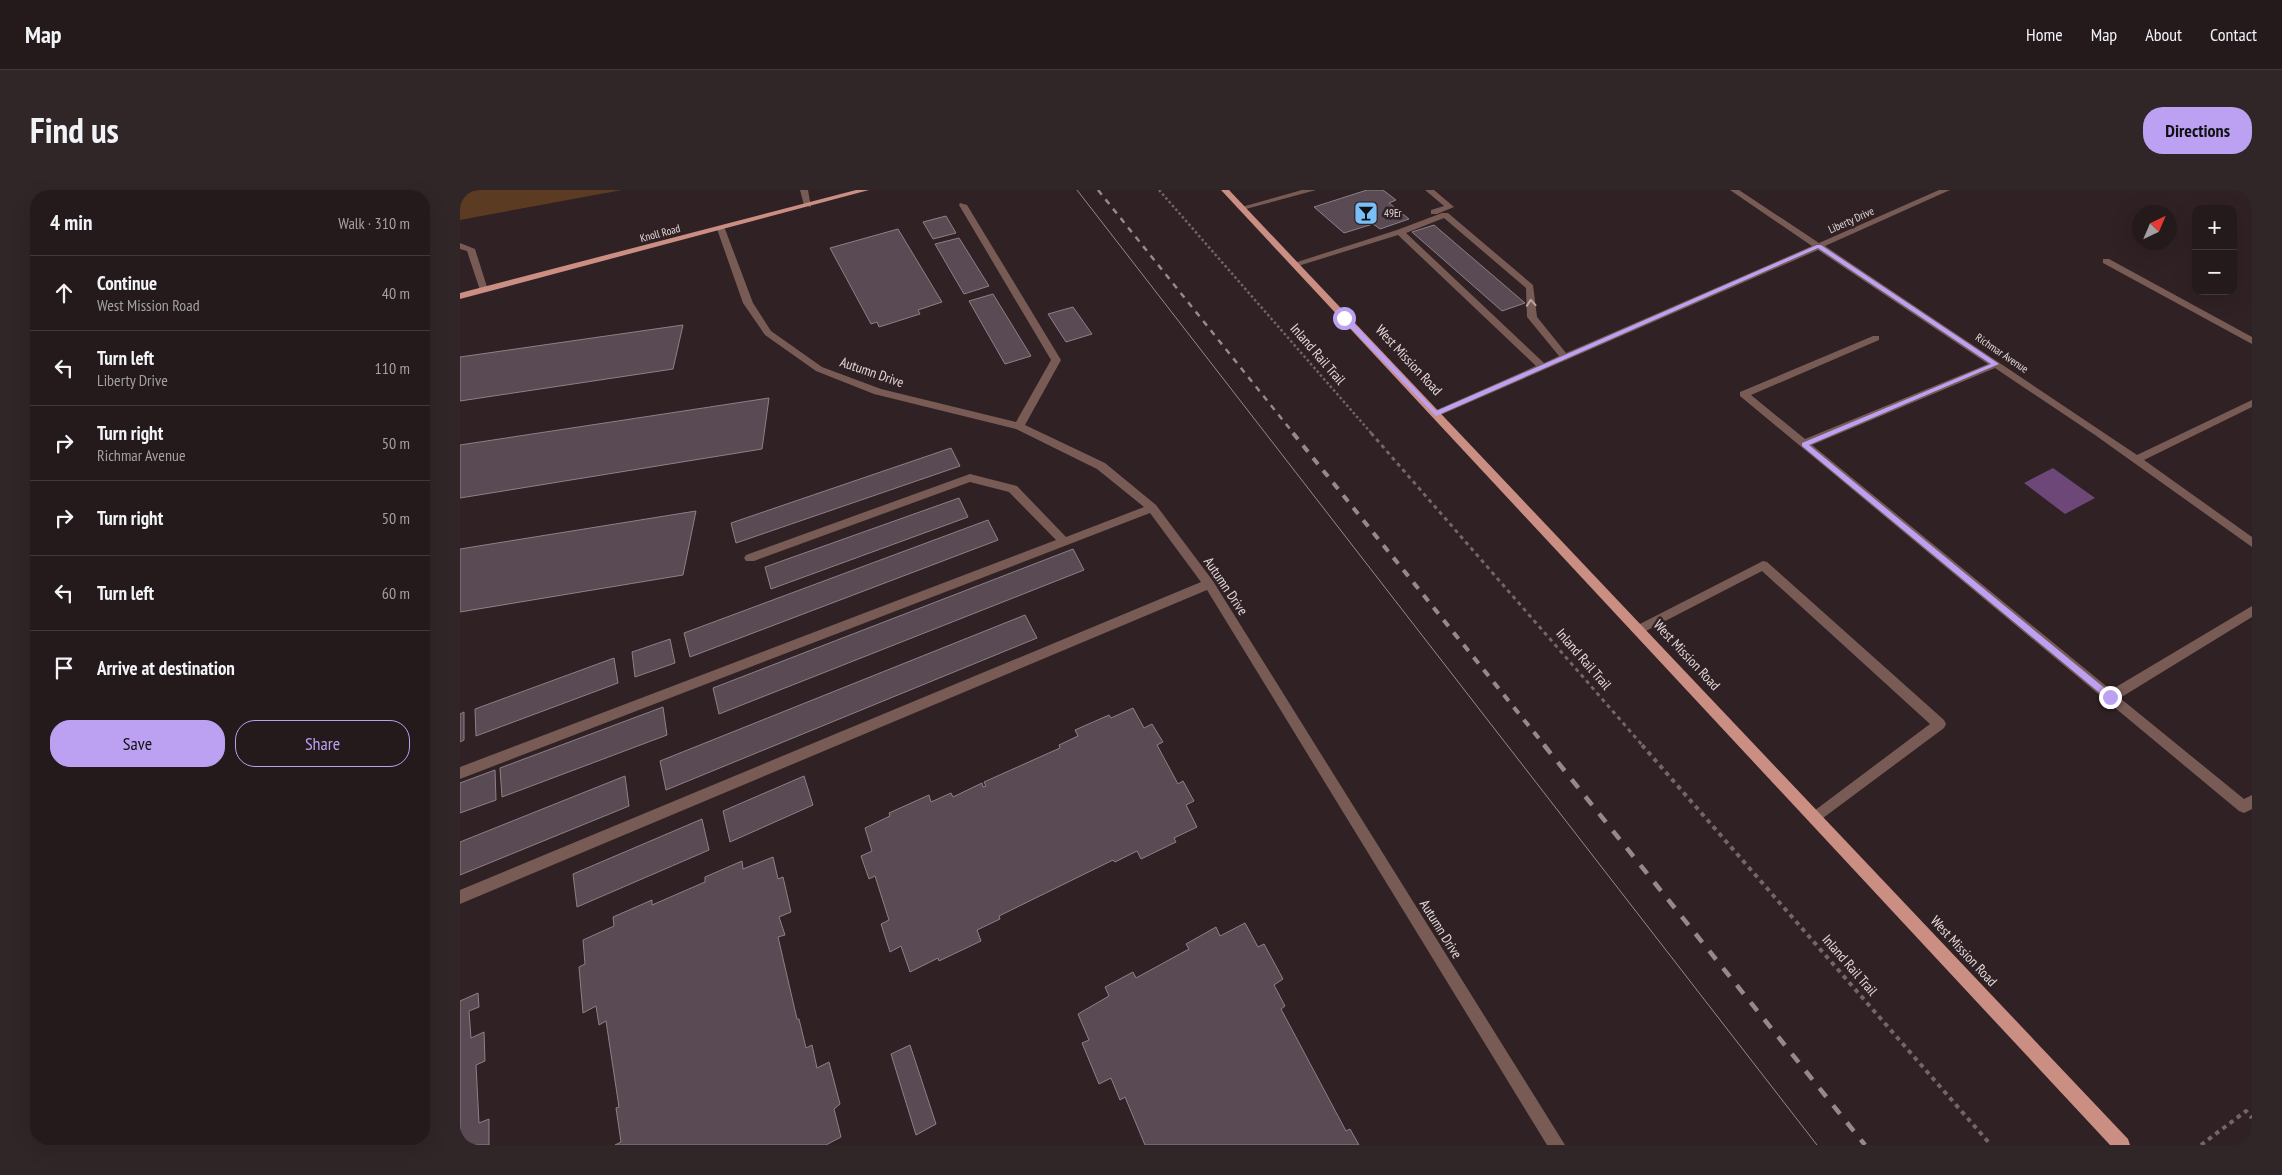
<!DOCTYPE html>
<meta charset="utf-8">
<style>
:root{--surface:#24191b;--page:#302628;--text:#f1f3f6;--muted:#a3a0a3;--line:#41383a;--accent:#bca0f2}
body{margin:0;font-family:"PT Sans Narrow",sans-serif;background:var(--page);color:var(--text)}
.controls{position:absolute;right:15px;top:15px;display:grid;overflow:hidden;border-radius:10px;box-shadow:0 5px 20px #0002}
.controls button{width:45px;height:45px;display:grid;place-items:center;padding:0;border:0;border-bottom:1px solid var(--line);background:var(--surface);color:var(--text);font:25px sans-serif}
.compass{position:absolute;left:1672px;top:15px;width:45px;height:45px;border-radius:50%;background:var(--surface);box-shadow:0 5px 20px #0002;rotate:44deg}
.stop{position:absolute;width:15px;height:15px;margin:-11px;border:4px solid #bca0f2;border-radius:50%;background:#fff}
.stop.end{background:#bca0f2;border-color:#fff;box-shadow:0 1px 5px #0008}
.list{margin:0;padding:0;list-style:none}
h2{display:flex;justify-content:space-between;align-items:center;height:65px;margin:0;padding:0 20px;font-size:21px}
h2 small{font-size:16px;font-weight:400;color:var(--muted)}
.list li{display:grid;grid-template-columns:32px 1fr auto;gap:15px;align-items:center;box-sizing:border-box;height:75px;padding:0 20px;border-top:1px solid var(--line)}
.list b{display:block;font-size:19px;white-space:nowrap}
.list p{margin:0;font-size:16px;white-space:nowrap;color:var(--muted)}
.list em{font-size:16px;font-style:normal;color:var(--muted)}
.actions{display:flex;gap:10px;padding:15px 20px}
.actions a{flex:1;padding:11px 0;border:1px solid var(--accent);border-radius:20px;text-align:center;font-size:18px;color:var(--accent)}
.actions .main{background:var(--accent);color:#111}
.icon{flex:none;width:28px;height:28px;fill:none;stroke:currentColor;stroke-width:2;stroke-linecap:round;stroke-linejoin:round}
.map{position:relative;flex:none;width:1792px;height:955px;overflow:hidden;border-radius:20px}
header{display:flex;align-items:center;gap:30px;box-sizing:border-box;height:70px;padding:0 25px;background:var(--surface);border-bottom:1px solid var(--line)}
header strong{font-size:24px}
nav{display:flex;gap:28px;margin-inline-start:auto;font-size:18px}
.intro{display:flex;align-items:center;justify-content:space-between;box-sizing:border-box;height:120px;padding:0 30px}
h1{margin:0;font-size:35px}
.button{padding:12px 22px;border-radius:20px;background:var(--accent);color:#111;font-size:18px;font-weight:700}
main{display:flex;gap:30px;padding:0 30px}
aside{flex:1;background:var(--surface);border-radius:20px;box-shadow:0 5px 20px #0002}
.map>svg:first-child{display:block}
</style>
<header>
<strong>Map</strong>
<nav><a>Home</a><a>Map</a><a>About</a><a>Contact</a></nav>
</header>
<div class="intro"><h1>Find us</h1><a class="button">Directions</a></div>
<main>
<aside>
<h2>4 min<small>Walk · 310 m</small></h2>
<ul class="list">
<li><svg class="icon" aria-label="ahead" viewBox="0 0 24 24"><path d="M12 20V5M6 11l6-6 6 6"/></svg><div><b>Continue</b><p>West Mission Road</p></div><em>40 m</em></li>
<li><svg class="icon" aria-label="left" viewBox="0 0 24 24"><path d="M17 20v-9H6M10 6l-5 5 5 5"/></svg><div><b>Turn left</b><p>Liberty Drive</p></div><em>110 m</em></li>
<li><svg class="icon" aria-label="right" viewBox="0 0 24 24"><path d="M7 20v-9h11M14 6l5 5-5 5"/></svg><div><b>Turn right</b><p>Richmar Avenue</p></div><em>50 m</em></li>
<li><svg class="icon" aria-label="right" viewBox="0 0 24 24"><path d="M7 20v-9h11M14 6l5 5-5 5"/></svg><div><b>Turn right</b></div><em>50 m</em></li>
<li><svg class="icon" aria-label="left" viewBox="0 0 24 24"><path d="M17 20v-9H6M10 6l-5 5 5 5"/></svg><div><b>Turn left</b></div><em>60 m</em></li>
<li><svg class="icon" aria-label="arrive" viewBox="0 0 24 24"><path d="M6 21V4h12l-3 4 3 4H6"/></svg><div><b>Arrive at destination</b></div></li>
</ul>
<div class="actions"><a class="main">Save</a><a>Share</a></div>
</aside>
<div class="map">
<svg width="1792" height="955" viewBox="0 0 1792 955">
<rect width="100%" height="100%" fill="#302124"/>
<!-- green -->
<path fill="#5c3b23" d="M0 0H162L0 30Z"/>
<!-- water -->
<path fill="#6c4778" d="M1593 278 1635 308 1605 324 1564 293Z"/>
<!-- building -->
<g fill="#594a53" stroke="#8f7f88">
<path d="M907 0H923L936 10 929 13 949 29 920 39 913 34 884 43 854 17Z"/>
<path d="M486 26 496 43 473 49 463 32Z"/>
<path d="M974 35 1065 113 1042 121 952 42Z"/>
<path d="M438 39 482 112 458 120 460 124 419 137 417 132 411 134 370 58Z"/>
<path d="M499 48 529 96 504 104 475 54Z"/>
<path d="M533 104 571 166 545 174 509 111Z"/>
<path d="M613 117 632 144 606 152 588 124Z"/>
<path d="M223 135 213 179 0 211V167Z"/>
<path d="M309 208 302 259 0 308V255Z"/>
<path d="M491 258 500 276 276 353 271 333Z"/>
<path d="M499 308 508 327 311 399 305 377Z"/>
<path d="M236 321 223 385 0 422V359Z"/>
<path d="M528 330 538 350 230 467 224 443Z"/>
<path d="M613 359 624 380 259 524 253 498Z"/>
<path d="M565 425 577 448 206 600 200 571Z"/>
<path d="M210 449 215 473 175 487 172 462Z"/>
<path d="M154 468 158 493 16 546 15 519Z"/>
<path d="M203 517 207 545 42 607 40 578Z"/>
<path d="M673 518 684 538 692 534 703 552 697 555 718 594 723 591 734 611 726 615 737 637 714 648 716 652 681 669 677 661 655 672 653 670 539 726 540 729 517 740 521 751 479 771 478 768 450 782 441 756 430 762 421 734 429 730 415 686 409 689 401 666 412 661 405 638 430 626 429 623 469 605 471 612 491 603 493 607 522 593 523 597 526 596 524 592 600 558 599 555 618 546 615 540 649 525 651 528Z"/>
<path d="M4 522V550L0 552V524Z"/>
<path d="M35 580 36 610 0 623V593Z"/>
<path d="M165 586 169 616 0 685V652Z"/>
<path d="M344 586 353 615 270 652 263 621Z"/>
<path d="M242 629 249 660 117 717 113 684Z"/>
<path d="M313 667 318 689 323 687 331 722 319 727 325 745 318 747 337 829H339L346 858 352 855 357 878 369 872 380 914 374 919 381 947 366 955H155L161 952 156 918 159 917 146 831 139 835 136 816 123 823 119 777 125 774 123 750 154 736 153 727 192 710V715L245 692V687L282 671 283 679Z"/>
<path d="M785 733 798 757 804 754 823 789 814 795 825 816 821 819 886 941 890 939 899 955H685L665 907 660 910 651 888 639 894 622 853 629 850 618 824 649 806 645 797 673 782 676 788 729 759 726 754 756 737 760 746Z"/>
<path d="M18 803 19 817 9 821 11 848 24 842 25 871 16 875 19 933 29 929V955H0V811Z"/>
<path d="M450 855 476 934 456 945 431 864Z"/>
</g>
<g fill="none" stroke-linecap="round" stroke-linejoin="round">
<!-- path-far2 -->
<path stroke="#736568" stroke-width="2.5" stroke-dasharray="2.5 2.5" stroke-linecap="butt" d="M699 0 912 244"/>
<!-- path-far1 -->
<path stroke="#736568" stroke-width="3" stroke-dasharray="4 4" stroke-linecap="butt" d="M911 243 1183 556"/>
<!-- path -->
<g stroke="#736568" stroke-width="4" stroke-dasharray="4.5 4.5" stroke-linecap="butt">
<path d="M1182 555 1531 955"/>
<path d="M1741 955 1786 921 1792 928"/>
</g>
<!-- minor -->
<g fill="#785b55" fill-rule="evenodd">
<path d="M340 0H348L351 17 344 15Z"/>
<path d="M842 0H856L782 20 778 18Z"/>
<path d="M965 0H974L994 17 977 24H971V20L984 16Z"/>
<path d="M1270 0H1279L1359 53 1479 0H1490L1365 56 1677 265 1792 210V217L1684 270 1792 347V357L1635 245 1535 178 1352 255 1651 500 1792 416V427L1660 508 1784 609 1792 605V619L1784 623 1779 621 1280 206V202L1413 146H1419V150L1291 205 1345 249 1528 174 1358 60 976 227 971 224 972 222 1076 176 938 45 838 76 831 74 937 40 982 23H988L1073 95 1077 127 1106 163 1352 56ZM984 28 1066 98 1067 127 1099 166 1084 173 946 43Z"/>
<path d="M500 13 507 15 601 170 565 235 645 273 696 315 753 391 1105 955H1087L747 400 0 714V700L741 392 690 323 0 589V577L596 350 549 302 510 292 294 371H286L284 368 286 365 510 284 557 296 606 347 684 317 637 279 556 239 414 204 356 181 305 145 283 113 257 39 261 36 265 39 293 113 311 141 362 177 421 199 556 232 591 170 499 15Z"/>
<path d="M0 53 15 59 28 100 27 102 20 100 7 61 0 59Z"/>
<path d="M1643 69H1649L1792 147V154L1643 73Z"/>
<path d="M1303 371 1307 372 1484 530 1486 534 1484 538 1355 634 1350 632 1348 628 1350 624 1470 534 1302 381 1182 443 1178 445 1172 440 1174 437Z"/>
</g>
<!-- major -->
<g fill="#ca8e83" fill-rule="evenodd">
<path d="M396 0H409L0 109V103Z"/>
<path d="M761 0H769L1668 949 1670 955H1650Z"/>
</g>
<!-- tram -->
<path stroke="#96898c" stroke-width="1" d="M617 0 1357 955"/>
<!-- rail-far2 -->
<path stroke="#96898c" stroke-width="2.5" stroke-dasharray="6 6" stroke-linecap="butt" d="M638 0 834 244"/>
<!-- rail-far1 -->
<path stroke="#96898c" stroke-width="4" stroke-dasharray="8 8" stroke-linecap="butt" d="M833 243 1085 556"/>
<!-- rail -->
<path stroke="#96898c" stroke-width="4.5" stroke-dasharray="11 11" stroke-linecap="butt" d="M1084 555 1405 955"/>
</g>
<!-- one-way arrows -->
<defs><path id="oneway-chevron" d="M-2-3.5L2.5 0L-2 3.5" fill="none" stroke-width="1.6" stroke-linecap="round" stroke-linejoin="round" transform="scale(1.25)"/></defs>
<use stroke="#b8a6a5" href="#oneway-chevron" transform="translate(1071 113) rotate(-94)"/>
<!-- route -->
<path fill="#bca0f2" d="M1357 55H1361L1539 174 1349 255 1653 505V509H1647L1342 256V253L1531 174 1358 58 976 226 881 128 887 126 976 221Z"/>
<!-- icons -->
<defs>
<g id="bar-square" transform="scale(1.25)"><rect x="-9" y="-9" width="18" height="18" rx="4" fill="#79bff8" stroke="#302124"/><path d="M-6-5H6L.8 .8V4.5H3.5V6h-7V4.5H-.8V.8Z" fill="#111"/></g>
</defs>
<g fill-rule="evenodd">
<use href="#bar-square" x="906" y="23"/>
</g>
<g text-anchor="middle" dominant-baseline="central" stroke-width="5" stroke-linejoin="round" paint-order="stroke">
<!-- far-poi labels -->
<g font-size="11" fill="#e3d8da" stroke="#302124" text-anchor="start">
<text x="924" y="23">49Er</text>
</g>
<!-- far-street labels -->
<g font-size="11" fill="#e3d8da" stroke="#302124">
<text transform="translate(1391 30) rotate(-24)">Liberty Drive</text>
<text transform="translate(200 43) rotate(-15)">Knoll Road</text>
<text transform="translate(1542 163) rotate(34)">Richmar Avenue</text>
</g>
<!-- street labels -->
<g font-size="14" fill="#e3d8da" stroke="#302124">
<text transform="translate(858 164) rotate(49)">Inland Rail Trail</text>
<text transform="translate(949 170) rotate(47)">West Mission Road</text>
<text transform="translate(412 182) rotate(19)">Autumn Drive</text>
<text transform="translate(766 396) rotate(56)">Autumn Drive</text>
<text transform="translate(1227 465) rotate(47)">West Mission Road</text>
<text transform="translate(1124 469) rotate(49)">Inland Rail Trail</text>
<text transform="translate(981 739) rotate(58)">Autumn Drive</text>
<text transform="translate(1504 761) rotate(47)">West Mission Road</text>
<text transform="translate(1390 775) rotate(49)">Inland Rail Trail</text>
</g>
</g>
</svg>
<div class="controls">
<button>+</button>
<button>−</button>
</div>
<svg class="compass" viewBox="-18 -18 36 36"><path d="M0-13l5 13h-10z" fill="#e53935"/><path d="M0 13l5-13h-10z" fill="#a3a0a3"/></svg>
<div class="stop" style="left:884px;top:128px"></div>
<div class="stop end" style="left:1650px;top:507px"></div>
</div>
</main>
